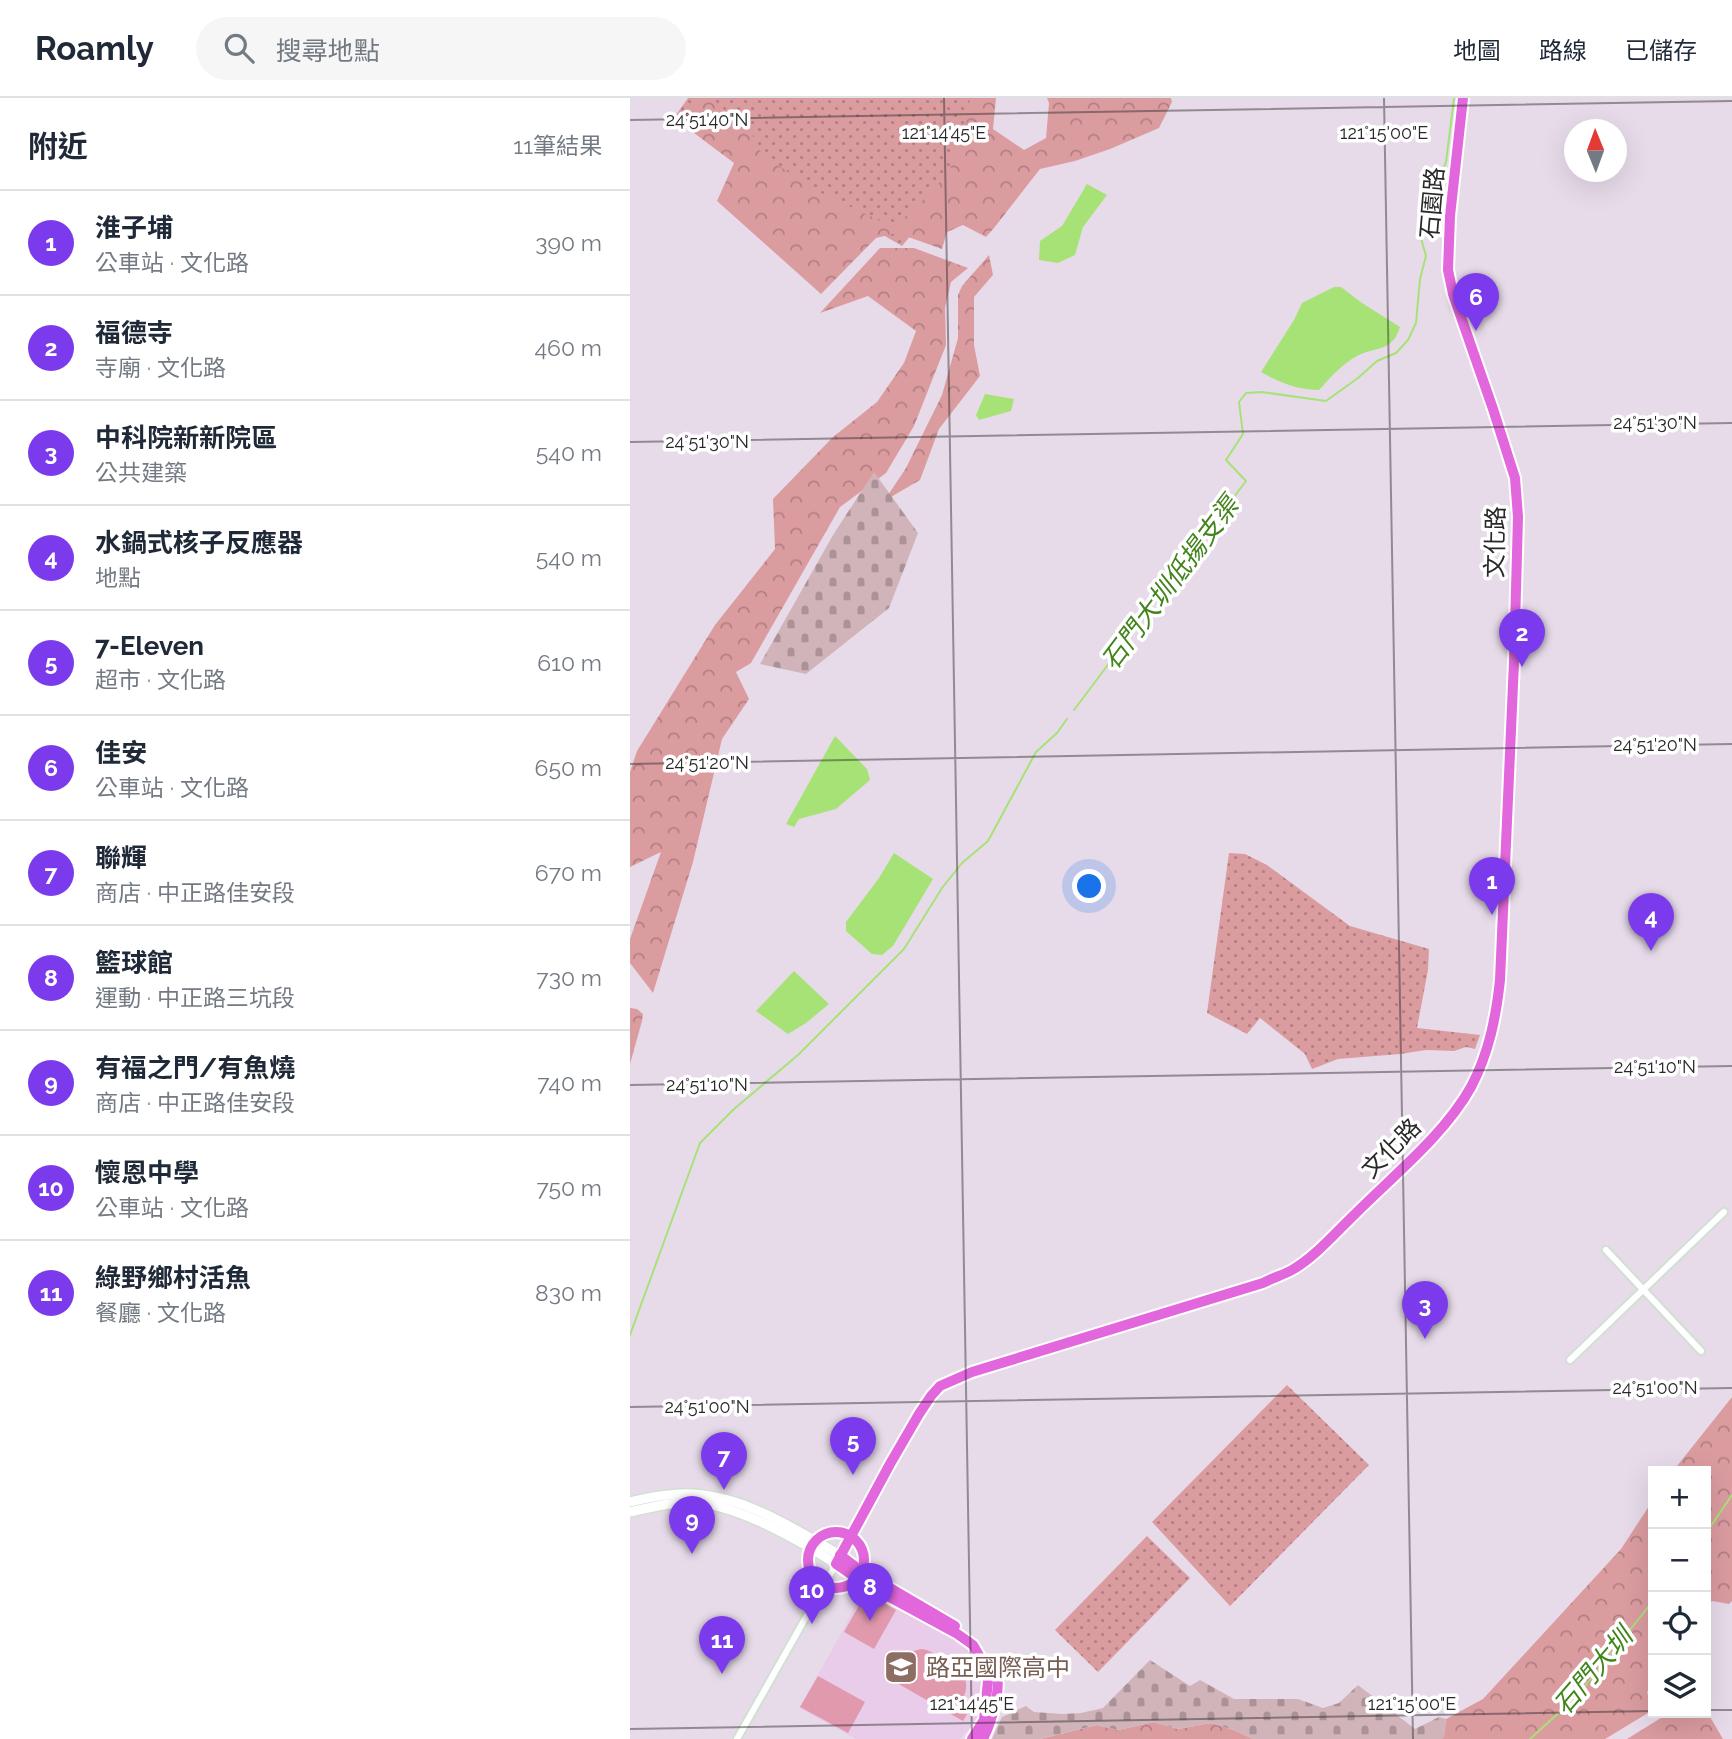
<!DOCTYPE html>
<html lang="zh-TW">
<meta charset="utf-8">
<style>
:root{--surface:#fff;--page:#f6f6f7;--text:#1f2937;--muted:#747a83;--line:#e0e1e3;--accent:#7c3aed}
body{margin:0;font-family:Raleway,"Noto Sans TC",sans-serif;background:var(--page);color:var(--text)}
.controls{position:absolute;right:21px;bottom:21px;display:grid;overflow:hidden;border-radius:0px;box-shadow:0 7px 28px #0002}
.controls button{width:63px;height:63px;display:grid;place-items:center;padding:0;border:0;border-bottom:2px solid var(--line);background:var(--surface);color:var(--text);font:35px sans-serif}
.compass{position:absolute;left:934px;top:21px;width:63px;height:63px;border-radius:50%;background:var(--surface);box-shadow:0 7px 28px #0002;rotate:359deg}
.you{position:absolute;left:460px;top:789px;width:24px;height:24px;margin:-18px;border:5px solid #fff;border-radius:50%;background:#1a73e8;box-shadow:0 0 0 10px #1a73e833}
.badge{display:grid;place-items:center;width:46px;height:46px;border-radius:50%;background:var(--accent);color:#fff;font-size:23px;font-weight:700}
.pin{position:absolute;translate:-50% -58px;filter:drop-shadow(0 2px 4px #0008)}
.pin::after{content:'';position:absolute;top:37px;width:24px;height:21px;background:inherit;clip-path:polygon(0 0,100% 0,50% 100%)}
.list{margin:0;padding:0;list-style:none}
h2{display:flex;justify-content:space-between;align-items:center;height:91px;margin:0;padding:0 28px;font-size:30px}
h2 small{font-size:23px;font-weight:400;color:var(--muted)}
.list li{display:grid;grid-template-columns:46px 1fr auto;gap:21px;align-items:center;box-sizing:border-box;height:105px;padding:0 28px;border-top:2px solid var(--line)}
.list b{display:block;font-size:26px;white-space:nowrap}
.list p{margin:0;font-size:23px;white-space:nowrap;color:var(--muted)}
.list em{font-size:23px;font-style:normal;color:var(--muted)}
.icon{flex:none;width:38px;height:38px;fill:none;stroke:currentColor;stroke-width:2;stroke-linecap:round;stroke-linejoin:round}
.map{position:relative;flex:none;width:1102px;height:1641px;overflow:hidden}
header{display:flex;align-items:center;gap:42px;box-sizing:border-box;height:98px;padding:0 35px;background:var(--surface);border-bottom:2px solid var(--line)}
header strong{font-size:33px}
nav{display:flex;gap:38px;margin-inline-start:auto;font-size:24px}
.search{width:490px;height:63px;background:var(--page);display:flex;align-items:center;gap:18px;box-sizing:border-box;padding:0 24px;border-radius:38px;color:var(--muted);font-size:26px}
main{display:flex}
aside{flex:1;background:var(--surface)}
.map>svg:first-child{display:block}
</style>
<header>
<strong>Roamly</strong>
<div class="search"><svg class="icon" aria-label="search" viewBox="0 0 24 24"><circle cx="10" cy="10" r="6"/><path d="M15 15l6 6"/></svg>搜尋地點</div>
<nav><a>地圖</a><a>路線</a><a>已儲存</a></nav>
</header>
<main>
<aside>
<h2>附近<small>11筆結果</small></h2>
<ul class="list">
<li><span class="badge">1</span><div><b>淮子埔</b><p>公車站 · 文化路</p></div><em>390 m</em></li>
<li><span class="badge">2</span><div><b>福德寺</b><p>寺廟 · 文化路</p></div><em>460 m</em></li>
<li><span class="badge">3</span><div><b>中科院新新院區</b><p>公共建築</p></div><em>540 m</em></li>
<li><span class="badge">4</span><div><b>水鍋式核子反應器</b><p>地點</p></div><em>540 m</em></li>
<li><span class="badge">5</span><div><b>7-Eleven</b><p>超市 · 文化路</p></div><em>610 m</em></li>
<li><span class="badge">6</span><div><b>佳安</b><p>公車站 · 文化路</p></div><em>650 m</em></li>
<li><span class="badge">7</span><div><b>聯輝</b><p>商店 · 中正路佳安段</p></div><em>670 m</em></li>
<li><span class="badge">8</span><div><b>籃球館</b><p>運動 · 中正路三坑段</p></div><em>730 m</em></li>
<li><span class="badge">9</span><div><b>有福之門/有魚燒</b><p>商店 · 中正路佳安段</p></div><em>740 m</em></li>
<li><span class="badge">10</span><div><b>懷恩中學</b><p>公車站 · 文化路</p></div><em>750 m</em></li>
<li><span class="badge">11</span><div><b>綠野鄉村活魚</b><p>餐廳 · 文化路</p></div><em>830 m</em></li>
</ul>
</aside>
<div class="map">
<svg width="1102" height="1641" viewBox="0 0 1102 1641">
<defs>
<pattern id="grass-dots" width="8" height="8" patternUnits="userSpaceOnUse" patternTransform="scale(1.75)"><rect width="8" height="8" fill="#db9ca0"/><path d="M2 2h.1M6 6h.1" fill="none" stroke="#b27f82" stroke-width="1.8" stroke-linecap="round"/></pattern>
<pattern id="forest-crowns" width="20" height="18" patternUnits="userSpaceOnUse" patternTransform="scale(1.75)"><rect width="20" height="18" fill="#db9ca0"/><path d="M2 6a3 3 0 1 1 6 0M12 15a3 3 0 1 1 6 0" fill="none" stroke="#b27f82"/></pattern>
<pattern id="cemetery-stones" width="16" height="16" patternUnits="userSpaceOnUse" patternTransform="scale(1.75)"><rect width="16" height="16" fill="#d1b4ba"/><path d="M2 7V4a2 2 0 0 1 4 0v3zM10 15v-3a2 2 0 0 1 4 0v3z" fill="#aa9297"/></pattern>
</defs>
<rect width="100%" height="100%" fill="#e7dbe9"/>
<!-- education -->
<path fill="#e8ccea" d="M234 1490 324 1538 339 1552 346 1563 354 1576 351 1616 330 1641H226L169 1610 212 1534Z"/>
<!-- grass -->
<g fill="url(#grass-dots)">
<path d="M58 0H344L343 64 272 148 46 17Z"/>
<path d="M599 755 615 756 637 767 720 828 799 851 798 872 787 930 850 937 845 951 836 949 824 953 796 952 770 956 708 961 682 971 675 956 630 920 617 936 577 915Z"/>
<path d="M657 1287 739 1367 600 1508 522 1424Z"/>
<path d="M517 1438 560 1480 468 1574 425 1532Z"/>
</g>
<!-- forest -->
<g fill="url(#forest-crowns)">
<path d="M64 0H80L121 33 128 51 146 66 187 93 259 127 280 116 322 71 319 65 334 41 340 0H366L363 31 394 52 416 40 419 5 417 0H541L542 4 529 30 480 51 445 63 410 71 364 130 356 139 333 127 317 134 312 151 267 135 246 140 191 196 87 103 104 65 56 29Z"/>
<path d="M250 150H284L338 170 321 184 315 210 316 247 284 328 256 375 210 409 121 565 106 574 119 601 92 641 63 764 23 895 0 865V841L31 754 0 769V674L7 653 85 527 145 451 143 401 203 339 247 304 274 265 286 233 238 198 190 215Z"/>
<path d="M359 157 363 177 344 199V247L350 278 309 331 290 382 254 403 276 370 312 297 328 240V197L332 188Z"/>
<path d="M0 910 7 911 13 916 12 923 0 966Z"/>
<path d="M1102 1299V1503L1099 1506 1082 1503 1076 1509V1373H1043Z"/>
<path d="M1023 1402V1589L1017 1594 1023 1612 975 1641H811L814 1638 816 1621 853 1601 991 1451Z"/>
<path d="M1076 1612 1093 1641H997L1039 1615H1076Z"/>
<path d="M524 1624 548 1631 581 1625 604 1632 623 1641H410L467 1627 488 1632Z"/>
</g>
<!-- cemetery -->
<g fill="url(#cemetery-stones)">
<path d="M244 374 288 435 259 510 176 576 130 566 203 437Z"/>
<path d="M520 1562 560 1588 570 1582 604 1601H668L693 1610 709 1605 728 1587 785 1631 809 1619 816 1621 814 1639 811 1641H623L604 1632 581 1625 548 1631 524 1624 488 1632 467 1627 410 1641H362L372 1619 396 1608 404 1614 433 1616 451 1615 473 1610Z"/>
</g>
<!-- pitch -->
<g fill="#e199ae">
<path d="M236 1495 266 1512 244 1551 214 1534Z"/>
<path d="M292 1551 297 1552C312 1560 339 1569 336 1590 335 1600 330 1604 322 1608L337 1616 333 1623 260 1581 264 1575 271 1579C267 1562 276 1554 292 1551Z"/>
<path d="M188 1578 235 1604 218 1635 170 1609Z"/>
</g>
<!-- water -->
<g fill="#a7e277">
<path d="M457 86 477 97 453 129 445 157 428 165 409 162 410 143 432 128Z"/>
<path d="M704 189H711L732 205 770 229C762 255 746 248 727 258 712 266 700 280 689 292 669 292 648 284 631 274L664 222 672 205Z"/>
<path d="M355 296 384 301 381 313 349 322 346 317Z"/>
<path d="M205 638 237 671 240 682 206 711 169 721 164 729 156 726Z"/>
<path d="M264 755 303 781 263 848 252 857 242 856 216 833V824L249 780Z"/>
<path d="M164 873 199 906 176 925 158 936 126 913Z"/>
</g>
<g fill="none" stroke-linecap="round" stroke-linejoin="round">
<!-- stream -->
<g stroke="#a7e277" stroke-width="2">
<path d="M444 612 616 383 596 362 613 336 609 304 616 295 632 294 696 303 728 280 747 263 766 255 778 242 786 225 790 181 796 158 789 133 792 120 816 64 824 0"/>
<path d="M0 1237 70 1045 104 1011 168 957 274 851 312 790 332 765 358 743 406 654 427 635 437 621"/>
<path d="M1076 1435 1102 1397"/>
<path d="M900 1641 947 1598 1023 1503"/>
</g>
<!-- minor casing -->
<g stroke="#d0e0d2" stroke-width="10">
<g id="minor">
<path d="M976 1152 1071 1253"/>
<path d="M940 1262 1094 1114"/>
<path d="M107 1641 206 1466"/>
</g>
</g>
<!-- secondary casing -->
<g stroke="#d0e0d2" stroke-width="12">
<g id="secondary">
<path d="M0 1404C16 1400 32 1397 49 1396 107 1393 161 1429 210 1457"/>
<path d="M0 1414C22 1409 46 1403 69 1405 111 1409 171 1443 206 1466"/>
</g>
</g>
<!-- primary casing -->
<g stroke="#fff" stroke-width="14">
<g id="primary">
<circle cx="206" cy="1462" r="28"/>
<path d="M210 1457 231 1473 325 1528"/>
<path d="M342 1641 354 1622 358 1583V1573L343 1547 326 1535 232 1484 206 1466 260 1366 289 1316 301 1298 310 1288 342 1274 633 1185C642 1180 653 1177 662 1172 686 1158 706 1134 726 1115 764 1077 815 1036 841 989 859 955 866 919 870 882L884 564 888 419 885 380 863 311 823 196 818 172 820 118 833 0"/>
<path d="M353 1641C361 1625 372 1591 366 1574 364 1571 362 1567 360 1564"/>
</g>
</g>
<!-- minor -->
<use href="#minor" stroke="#fff" stroke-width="6"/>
<!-- secondary -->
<use href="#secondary" stroke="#fff" stroke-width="9"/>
<!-- primary -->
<use href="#primary" stroke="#e267dc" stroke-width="10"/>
</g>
<!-- ticks -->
<path fill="none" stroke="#282828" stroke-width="2" stroke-opacity="0.45" d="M314 0 342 1641M754 0 783 1641M0 22 1102 3M0 344 1102 325M0 666 1102 646M0 987 1102 968M0 1309 1102 1290M1076 1612H1102M0 1631 1023 1613"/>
<!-- icons -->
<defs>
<g id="school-square" transform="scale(1.75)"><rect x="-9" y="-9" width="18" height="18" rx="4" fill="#8d6e63" stroke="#fff"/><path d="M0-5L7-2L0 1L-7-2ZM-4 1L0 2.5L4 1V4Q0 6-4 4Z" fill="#fff"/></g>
</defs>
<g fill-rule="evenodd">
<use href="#school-square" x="271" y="1569"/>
</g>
<g text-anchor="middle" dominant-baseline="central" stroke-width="7" stroke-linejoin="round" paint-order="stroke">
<!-- street labels -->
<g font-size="24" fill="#282828" stroke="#fff">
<text transform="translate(802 105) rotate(-85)">石園路</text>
<text transform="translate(865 444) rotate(-89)">文化路</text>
<text transform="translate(761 1050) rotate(-45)">文化路</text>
</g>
<!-- education labels -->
<g font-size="24" fill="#785e54" stroke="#fff" text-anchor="start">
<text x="296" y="1569">路亞國際高中</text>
</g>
<!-- water labels -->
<g font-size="26" font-style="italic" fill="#41841a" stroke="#fff">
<text transform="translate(540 485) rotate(-53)">石門大圳低揚支渠</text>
<text transform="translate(963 1573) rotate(-49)">石門大圳</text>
</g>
</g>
<g font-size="18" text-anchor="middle" fill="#282828" stroke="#fff" stroke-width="7" stroke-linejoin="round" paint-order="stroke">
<text x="77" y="28">24°51'40"N</text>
<text x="314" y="41">121°14'45"E</text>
<text x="754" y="41">121°15'00"E</text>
<text x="1025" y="331">24°51'30"N</text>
<text x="77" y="350">24°51'30"N</text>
<text x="1025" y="653">24°51'20"N</text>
<text x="77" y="671">24°51'20"N</text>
<text x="1025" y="975">24°51'10"N</text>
<text x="77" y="993">24°51'10"N</text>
<text x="1025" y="1296">24°51'00"N</text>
<text x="77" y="1315">24°51'00"N</text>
<text x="342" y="1612">121°14'45"E</text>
<text x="782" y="1612">121°15'00"E</text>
</g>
</svg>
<div class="controls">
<button>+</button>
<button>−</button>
<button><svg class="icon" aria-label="locate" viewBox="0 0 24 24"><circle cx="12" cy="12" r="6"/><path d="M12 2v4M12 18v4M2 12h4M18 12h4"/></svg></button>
<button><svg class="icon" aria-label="layers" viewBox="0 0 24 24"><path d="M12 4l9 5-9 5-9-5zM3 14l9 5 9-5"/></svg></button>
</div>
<svg class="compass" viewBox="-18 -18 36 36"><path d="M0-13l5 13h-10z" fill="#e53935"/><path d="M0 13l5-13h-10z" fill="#747a83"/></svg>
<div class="you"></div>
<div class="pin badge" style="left:862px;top:817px">1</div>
<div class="pin badge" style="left:892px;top:569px">2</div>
<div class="pin badge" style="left:795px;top:1241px">3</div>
<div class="pin badge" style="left:1021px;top:853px">4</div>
<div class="pin badge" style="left:223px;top:1377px">5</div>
<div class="pin badge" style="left:846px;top:233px">6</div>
<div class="pin badge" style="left:94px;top:1392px">7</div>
<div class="pin badge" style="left:240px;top:1523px">8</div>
<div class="pin badge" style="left:62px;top:1456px">9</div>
<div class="pin badge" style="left:182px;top:1526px">10</div>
<div class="pin badge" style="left:92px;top:1576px">11</div>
</div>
</main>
